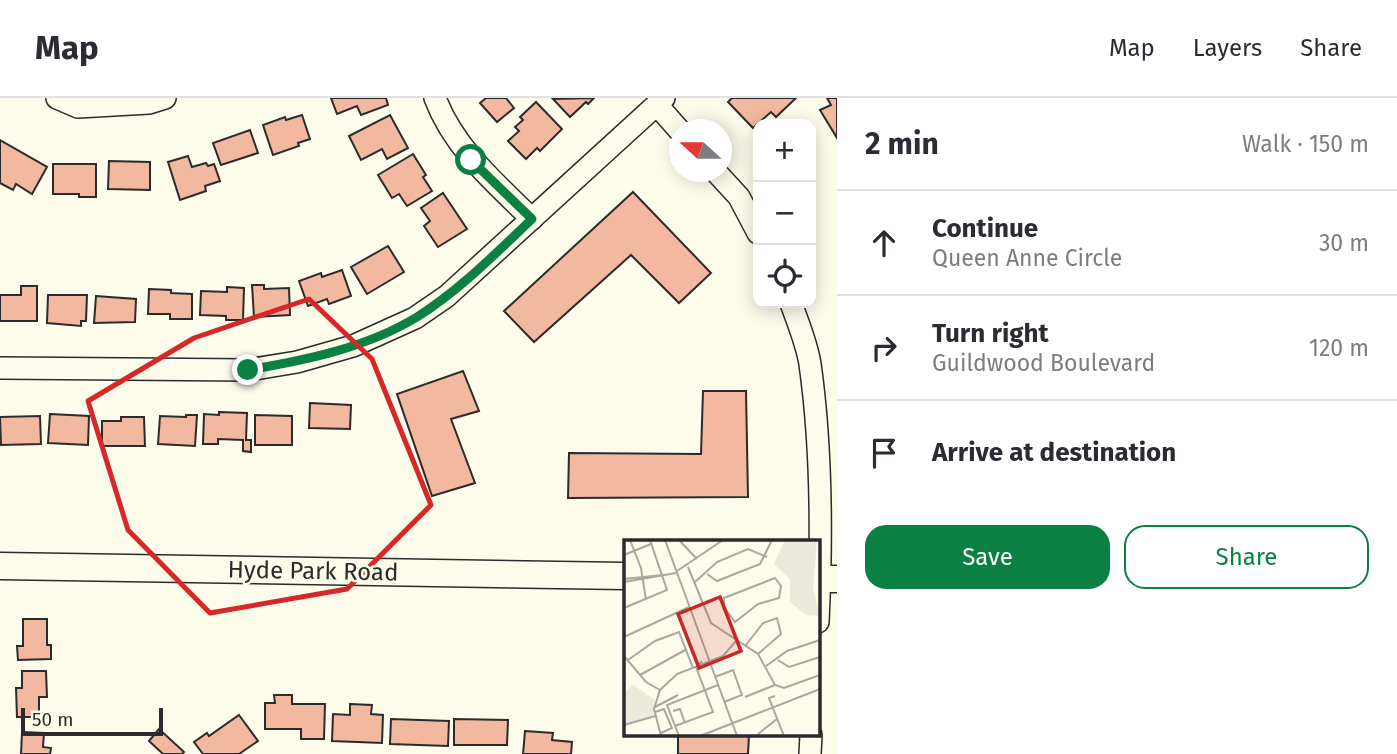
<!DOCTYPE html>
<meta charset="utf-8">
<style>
:root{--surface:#fff;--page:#f7f7f7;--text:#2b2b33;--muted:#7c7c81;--line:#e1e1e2;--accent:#0b8043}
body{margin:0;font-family:"Fira Sans",sans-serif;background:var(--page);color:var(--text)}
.controls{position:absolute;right:21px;top:21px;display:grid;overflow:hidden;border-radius:14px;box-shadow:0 4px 18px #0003}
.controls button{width:63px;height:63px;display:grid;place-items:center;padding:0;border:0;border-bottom:2px solid var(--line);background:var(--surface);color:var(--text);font:35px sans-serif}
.compass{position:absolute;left:669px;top:21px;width:63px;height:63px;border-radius:50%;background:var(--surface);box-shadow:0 4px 18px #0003;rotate:291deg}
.scale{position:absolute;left:21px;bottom:18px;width:142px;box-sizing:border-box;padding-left:7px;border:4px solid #2b2b2b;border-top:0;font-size:19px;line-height:24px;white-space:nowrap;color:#2b2b2b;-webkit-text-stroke:5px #fdfbea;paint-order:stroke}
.stop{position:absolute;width:21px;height:21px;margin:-16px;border:5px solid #0b8043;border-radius:50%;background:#fff}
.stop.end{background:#0b8043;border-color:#fff;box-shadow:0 2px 7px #0008}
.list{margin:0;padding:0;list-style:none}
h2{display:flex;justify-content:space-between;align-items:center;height:91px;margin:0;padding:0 28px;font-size:30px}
h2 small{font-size:23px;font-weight:400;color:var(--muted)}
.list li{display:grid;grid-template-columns:46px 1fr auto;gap:21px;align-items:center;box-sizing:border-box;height:105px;padding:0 28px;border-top:2px solid var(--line)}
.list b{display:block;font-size:26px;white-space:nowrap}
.list p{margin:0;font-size:23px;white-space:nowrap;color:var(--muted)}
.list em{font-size:23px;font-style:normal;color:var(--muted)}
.actions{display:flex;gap:14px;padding:21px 28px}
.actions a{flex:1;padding:16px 0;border:2px solid var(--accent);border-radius:21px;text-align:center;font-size:24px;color:var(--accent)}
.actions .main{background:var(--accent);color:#fff}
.icon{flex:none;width:38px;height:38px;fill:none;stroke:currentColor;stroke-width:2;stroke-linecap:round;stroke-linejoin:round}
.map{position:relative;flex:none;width:837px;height:656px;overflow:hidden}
header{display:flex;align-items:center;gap:42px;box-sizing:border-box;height:98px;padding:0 35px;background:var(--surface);border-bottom:2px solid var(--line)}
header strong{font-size:33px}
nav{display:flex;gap:38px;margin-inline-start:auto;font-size:24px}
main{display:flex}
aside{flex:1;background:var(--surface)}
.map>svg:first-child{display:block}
</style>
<header>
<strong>Map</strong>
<nav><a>Map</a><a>Layers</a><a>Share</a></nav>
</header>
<main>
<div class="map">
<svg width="837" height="656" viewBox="0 0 837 656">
<rect width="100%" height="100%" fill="#fdfbea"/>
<!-- building -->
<g fill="#f2b8a0" stroke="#2b2b2b" stroke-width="2">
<path d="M331 0H386L388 7 361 17 357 8 337 16Z"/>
<path d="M486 0H506L514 10 497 24 480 5Z"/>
<path d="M594 0 588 6 586 4 570 19 553 1Z"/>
<path d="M732 0H796L776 19 771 14 753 30 728 4Z"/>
<path d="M827 0H837V40L820 12 831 7Z"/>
<path d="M536 4 562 31 540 53 537 50 526 61 508 43 519 33 515 29 523 22 520 19Z"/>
<path d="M302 17 310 41 298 45 299 48 273 57 263 27 285 19 286 22Z"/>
<path d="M390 17 408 50 387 61 382 51 361 62 349 38Z"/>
<path d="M250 32 258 55 221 67 213 45Z"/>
<path d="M0 42 47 69 32 96 16 86 13 92 0 85Z"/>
<path d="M413 56 426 77 423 79 432 93 407 108 399 96 392 100 378 77Z"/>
<path d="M188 58 192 69 206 65 208 68 214 66 220 83 205 88 206 93 180 102 168 64Z"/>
<path d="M109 63 150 64V92L108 91Z"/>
<path d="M53 66H96V99H79V96H53Z"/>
<path d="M633 94 711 175 679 205 631 157 534 244 504 213Z"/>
<path d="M443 95 467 131 438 149 424 128 430 123 421 110Z"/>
<path d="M388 148 404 174 367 196 351 169Z"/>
<path d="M342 172 351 198 329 206 327 201 308 208 299 183 321 175 322 179Z"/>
<path d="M252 187H264V191L289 190 290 217 254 219Z"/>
<path d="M21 188H37V223H0V197H21Z"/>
<path d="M227 189 244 190 243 222H226V218L200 217 201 193 227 194Z"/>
<path d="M149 191 171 192V195L192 196V221H170V216H148Z"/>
<path d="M48 197H87L86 223H81V228L47 225Z"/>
<path d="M96 198 136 201 135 224 94 225Z"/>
<path d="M463 273 479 313 451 321 475 385 432 398 397 296Z"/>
<path d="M703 293H746L748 399 568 400 569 355 701 356Z"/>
<path d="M310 305 351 307 350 331 309 330Z"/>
<path d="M219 314 247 315 246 342H251V354L243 353V342L218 341V346H203L204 316 219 317Z"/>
<path d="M50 316 89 318 88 347 48 345Z"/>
<path d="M186 317H197L195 348 158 346 160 318 186 319Z"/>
<path d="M255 317 292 318V347H255Z"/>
<path d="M40 318 41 346 1 347 0 319Z"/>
<path d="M121 319H144L145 348H102V323H121Z"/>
<path d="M23 521H47V547H51V561L18 562 17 548H23Z"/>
<path d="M22 573H46L47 599H39V619H17L16 590H22Z"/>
<path d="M274 597H292V606H325L324 641H301V631H265V605H275Z"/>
<path d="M350 606 372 607 371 616 383 617 382 645 332 643 333 616 350 617Z"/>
<path d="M239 617 258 643 239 656H203L194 644 207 635 209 638Z"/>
<path d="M391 621 449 623 448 648 390 646Z"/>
<path d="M454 621 508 622 507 647H454Z"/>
<path d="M159 631 184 654 182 656H163L149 643Z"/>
<path d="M525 633 553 635 552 642 572 644 571 656H523Z"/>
<path d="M22 634 44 635 43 649 51 650 50 656H21Z"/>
<path d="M678 637H749L748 656H678Z"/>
</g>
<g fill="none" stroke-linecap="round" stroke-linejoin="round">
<!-- minor casing -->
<g stroke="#2b2b2b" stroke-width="24">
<g id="minor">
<path d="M57 0 78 9 149 5 165 0"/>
<path d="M435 0C454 50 494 84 532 121"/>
<path d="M657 7 680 33"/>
<path d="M716 74 739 99 758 135"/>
<path d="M791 205C798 225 807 246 810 266 822 351 822 439 818 524"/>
<path d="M0 270 248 272 297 264 353 248 415 220 447 198 664 0"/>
<path d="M810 656 811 637"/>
</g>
</g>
<!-- major casing -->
<g stroke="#2b2b2b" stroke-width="29">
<g id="major">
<path d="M0 468 625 478"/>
<path d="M818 481H837"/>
</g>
</g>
<!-- minor -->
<use href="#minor" stroke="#fdfbea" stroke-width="21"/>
<!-- major -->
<use href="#major" stroke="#fdfbea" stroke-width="26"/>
</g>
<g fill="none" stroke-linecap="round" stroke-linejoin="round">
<!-- route -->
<path stroke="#0b8043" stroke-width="9" d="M248 272C306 262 366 250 417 219 460 192 496 155 532 121L471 62"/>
</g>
<!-- marked area -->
<path fill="none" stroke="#d62828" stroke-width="5" stroke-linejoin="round" d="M309 201 372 261 431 407 347 491 210 515 128 432 88 303 194 240Z"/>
<g text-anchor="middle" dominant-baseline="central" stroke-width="5" stroke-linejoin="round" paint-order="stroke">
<!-- street labels -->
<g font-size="24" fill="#2b2b2b" stroke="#fdfbea">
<text transform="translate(313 473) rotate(1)">Hyde Park Road</text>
</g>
</g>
<!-- overview -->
<g transform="translate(624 442)">
<rect width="196" height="196" fill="#fdfbea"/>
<path d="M161 0H193L189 48 196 76 182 75 166 62V39L150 24ZM9 145 31 160 29 175 1 184 0 153Z" fill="#ecebdb"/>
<path fill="none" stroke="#a9a89e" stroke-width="2" d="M6 0 17 28 22 60M41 0 113 196M55 0 73 19M0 15 27 4M64 27 87 83 134 114 151 145 160 148 196 135M53 31 99 0M83 34 93 41 136 24 148 0M151 38 157 46 155 58 134 64 111 82 100 67V58ZM0 39 39 35M0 42 52 33M71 42 93 22 124 9 143 17M0 68 43 50 26 0M0 97 65 67M122 105 139 83 153 78 157 94 134 114M0 116 22 142 36 150M4 120 31 101 55 92 69 128M154 120 165 127 196 117M142 126 163 111 196 100M16 135 63 109M91 137 109 130 118 155 100 162M151 156 145 158 160 196M121 157 151 145M31 167 54 155M49 171 56 169 61 183M31 172 40 169 48 188 37 193M0 185 31 176M51 186 89 172 72 127 78 121M134 194 153 179M37 196 30 169 36 150 53 134 99 116 112 101M55 196 43 165 94 145M76 196 196 149"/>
<path fill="#c62828" fill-opacity="0.15" stroke="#c62828" stroke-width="3.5" d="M96 57 117 111 75 128 54 74Z"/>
<rect width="196" height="196" fill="none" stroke="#2b2b2b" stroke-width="3.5"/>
</g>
</svg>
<div class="controls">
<button>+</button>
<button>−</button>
<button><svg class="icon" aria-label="locate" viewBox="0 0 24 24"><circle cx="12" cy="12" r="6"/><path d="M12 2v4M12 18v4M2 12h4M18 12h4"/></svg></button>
</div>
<svg class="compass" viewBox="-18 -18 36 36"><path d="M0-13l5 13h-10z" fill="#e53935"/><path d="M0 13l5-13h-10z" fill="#7c7c81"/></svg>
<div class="scale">50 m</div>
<div class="stop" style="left:471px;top:62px"></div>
<div class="stop end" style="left:248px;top:272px"></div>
</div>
<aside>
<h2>2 min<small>Walk · 150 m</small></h2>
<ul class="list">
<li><svg class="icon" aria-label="ahead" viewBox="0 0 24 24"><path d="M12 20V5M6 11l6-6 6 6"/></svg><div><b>Continue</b><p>Queen Anne Circle</p></div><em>30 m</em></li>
<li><svg class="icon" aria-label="right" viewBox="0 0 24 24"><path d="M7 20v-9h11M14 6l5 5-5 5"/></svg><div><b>Turn right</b><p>Guildwood Boulevard</p></div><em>120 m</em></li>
<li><svg class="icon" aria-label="arrive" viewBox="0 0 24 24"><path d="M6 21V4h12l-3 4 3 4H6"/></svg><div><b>Arrive at destination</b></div></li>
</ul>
<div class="actions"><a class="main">Save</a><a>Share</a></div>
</aside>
</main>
